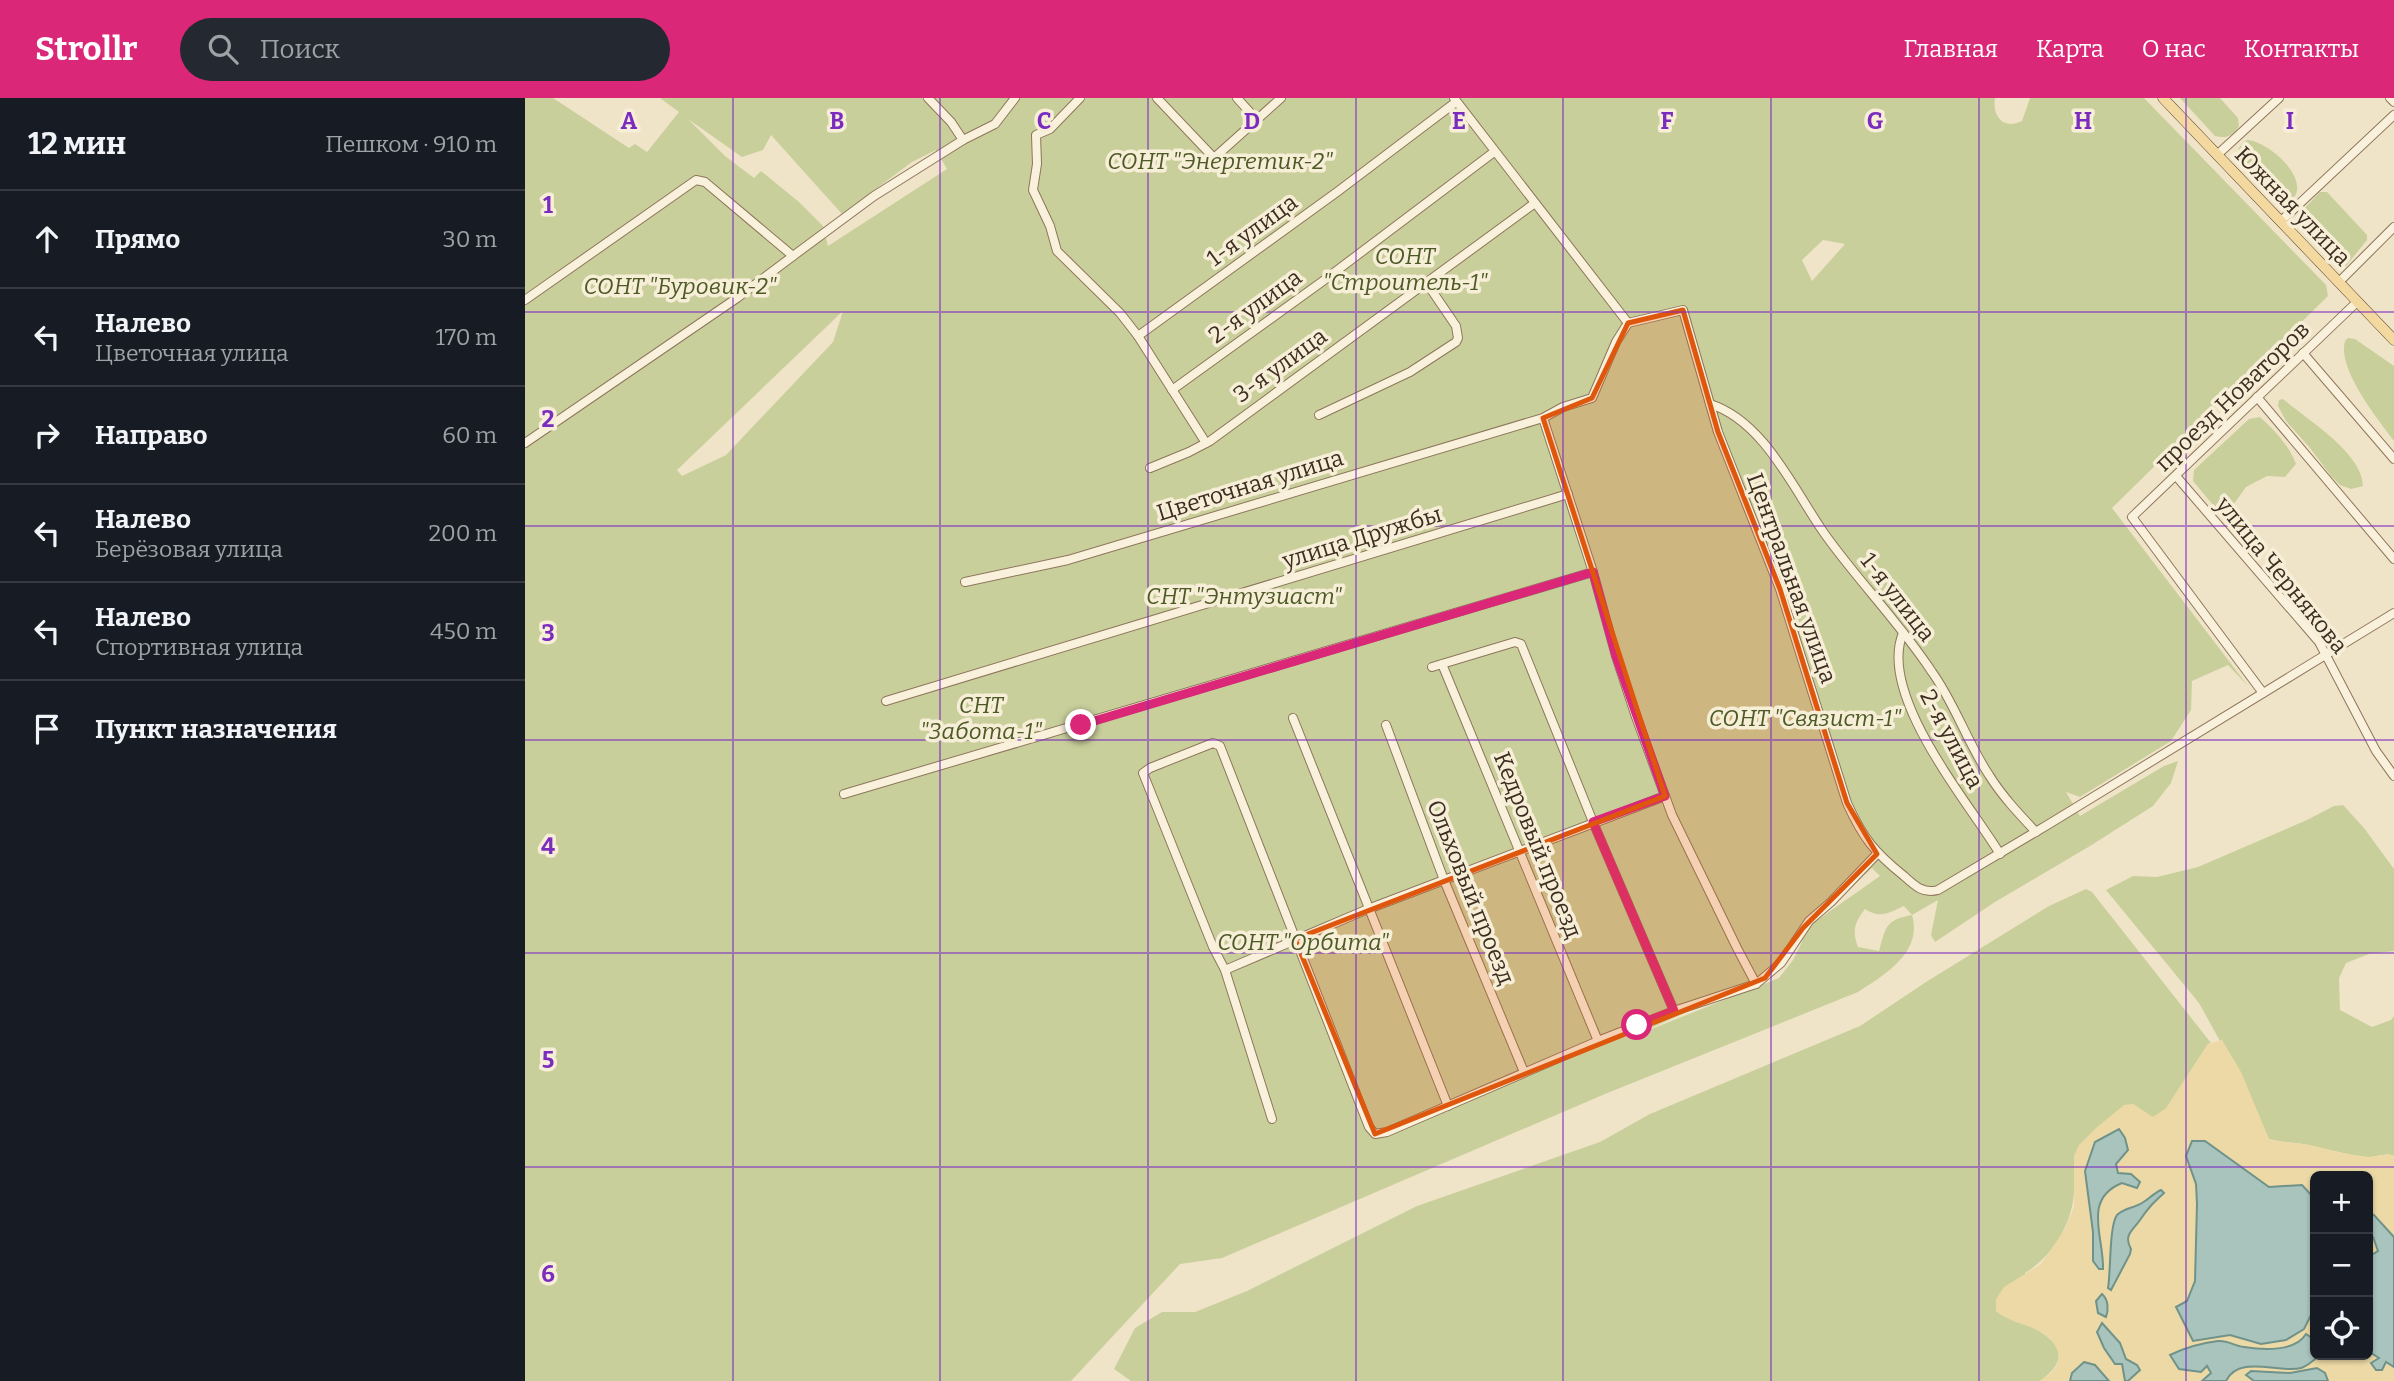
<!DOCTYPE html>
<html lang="ru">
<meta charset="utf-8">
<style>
:root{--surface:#171b24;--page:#242831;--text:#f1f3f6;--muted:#9ea1a6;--line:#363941;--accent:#db2777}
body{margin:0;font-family:Bitter,serif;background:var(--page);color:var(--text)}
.controls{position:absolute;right:21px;bottom:21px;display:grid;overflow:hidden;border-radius:10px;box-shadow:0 2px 5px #0004}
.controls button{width:63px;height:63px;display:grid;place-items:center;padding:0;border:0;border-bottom:2px solid var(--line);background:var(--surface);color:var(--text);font:35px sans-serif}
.stop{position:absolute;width:21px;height:21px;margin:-16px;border:5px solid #db2777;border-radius:50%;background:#fff}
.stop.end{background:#db2777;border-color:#fff;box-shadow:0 2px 7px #0008}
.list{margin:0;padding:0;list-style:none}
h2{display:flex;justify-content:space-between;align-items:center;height:91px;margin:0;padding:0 28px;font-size:30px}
h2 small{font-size:23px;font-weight:400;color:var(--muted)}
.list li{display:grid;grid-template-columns:46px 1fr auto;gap:21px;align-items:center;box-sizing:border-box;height:98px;padding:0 28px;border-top:2px solid var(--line)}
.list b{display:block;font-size:26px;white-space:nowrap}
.list p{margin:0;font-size:23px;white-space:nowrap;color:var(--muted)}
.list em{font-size:23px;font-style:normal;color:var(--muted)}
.icon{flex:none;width:38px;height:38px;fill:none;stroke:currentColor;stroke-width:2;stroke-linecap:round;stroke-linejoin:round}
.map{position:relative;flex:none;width:1869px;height:1283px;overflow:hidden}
header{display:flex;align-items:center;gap:42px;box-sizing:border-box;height:98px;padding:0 35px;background:var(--accent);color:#fff}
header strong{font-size:33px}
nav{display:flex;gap:38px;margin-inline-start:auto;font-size:24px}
.search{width:490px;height:63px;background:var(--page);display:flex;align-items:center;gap:18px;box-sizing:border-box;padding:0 24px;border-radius:38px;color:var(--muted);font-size:26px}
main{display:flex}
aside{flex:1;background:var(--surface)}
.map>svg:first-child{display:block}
</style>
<header>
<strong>Strollr</strong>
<div class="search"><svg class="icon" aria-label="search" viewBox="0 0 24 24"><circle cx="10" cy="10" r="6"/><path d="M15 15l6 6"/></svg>Поиск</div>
<nav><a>Главная</a><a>Карта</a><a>О нас</a><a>Контакты</a></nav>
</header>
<main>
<aside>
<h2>12 мин<small>Пешком · 910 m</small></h2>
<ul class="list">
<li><svg class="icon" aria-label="ahead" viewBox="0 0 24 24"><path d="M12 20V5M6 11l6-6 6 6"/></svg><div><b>Прямо</b></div><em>30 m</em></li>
<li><svg class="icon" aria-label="left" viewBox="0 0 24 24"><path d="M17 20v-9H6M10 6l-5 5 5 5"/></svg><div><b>Налево</b><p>Цветочная улица</p></div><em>170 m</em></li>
<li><svg class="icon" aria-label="right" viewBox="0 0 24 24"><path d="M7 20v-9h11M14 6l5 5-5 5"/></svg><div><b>Направо</b></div><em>60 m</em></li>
<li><svg class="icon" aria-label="left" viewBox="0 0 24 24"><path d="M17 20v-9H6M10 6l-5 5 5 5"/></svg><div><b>Налево</b><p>Берёзовая улица</p></div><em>200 m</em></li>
<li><svg class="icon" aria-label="left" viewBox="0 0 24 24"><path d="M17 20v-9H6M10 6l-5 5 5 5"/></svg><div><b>Налево</b><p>Спортивная улица</p></div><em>450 m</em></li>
<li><svg class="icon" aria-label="arrive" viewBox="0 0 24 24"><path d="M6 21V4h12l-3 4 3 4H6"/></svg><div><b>Пункт назначения</b></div></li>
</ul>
</aside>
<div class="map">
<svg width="1869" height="1283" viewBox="0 0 1869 1283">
<rect width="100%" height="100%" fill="#f0e4c8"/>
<!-- green -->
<g fill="#c9cf9b" fill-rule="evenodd">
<path d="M0 0H28L104 50 110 46 122 54 154 14 135 0H1470C1467 19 1479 32 1497 23L1505 0H1619L1801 187 1803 198 1587 410 1723 588 1703 567 1667 583 1666 612 1646 643 1555 699 1541 694 1555 718 1639 668 1653 663 1646 685 1628 708 1565 748 1470 804 1410 844 1406 837 1413 802 1387 817C1398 854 1360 877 1333 894L1080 996 697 1160 655 1166 546 1283H0ZM163 21 217 59 238 52 246 37 317 116 387 64 411 52 422 71 303 148 298 128 274 104 236 73 229 80 200 58ZM1298 142 1320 146 1287 183 1277 162ZM318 213 308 244 201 357 157 378 152 372ZM1347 770 1355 778 1291 823ZM1379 808 1387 817C1360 822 1361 829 1354 853L1333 849C1327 833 1329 825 1340 811 1355 821 1364 815 1379 808ZM1278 842 1268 862 1254 880 1104 940 1228 884Z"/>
<path d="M1655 0H1695L1713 20 1714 28C1708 38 1701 41 1690 38Z"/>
<path d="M1722 42C1748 44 1797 92 1757 108L1713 61C1712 52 1714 47 1722 42Z"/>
<path d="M1795 94H1802L1842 137V142L1821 168 1816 167 1776 128V114Z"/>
<path d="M1823 240 1830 241 1869 268V343C1853 321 1812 271 1820 243Z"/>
<path d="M1758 301C1781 321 1837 354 1838 388L1826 391 1815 387 1806 378 1785 350 1761 323 1753 308 1754 302Z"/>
<path d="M1735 319C1749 332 1764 347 1771 366L1760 379 1742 378 1721 389 1704 413H1693L1668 383 1669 372 1724 321Z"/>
<path d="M1818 707 1839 730 1869 771V853L1844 856 1821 865 1814 880 1815 912 1847 929 1866 922 1869 918V1058C1859 1054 1851 1060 1842 1059 1823 1057 1806 1052 1788 1048 1773 1044 1759 1045 1744 1041L1697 942 1695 943 1674 905 1581 792 1608 778 1632 779 1673 769 1782 722 1809 708Z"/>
<path d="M1561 791 1567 794 1686 945 1683 946 1641 1011 1628 1020 1608 1006 1549 1092C1548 1125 1528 1158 1500 1175L1501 1226C1531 1241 1550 1258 1515 1283H606L589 1271 610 1230 637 1214H670L722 1193 892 1108 1075 1044 1125 1016 1335 928 1401 884 1524 808Z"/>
</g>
<!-- sand -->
<path fill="#ecd9a5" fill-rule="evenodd" d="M1697 942 1716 974 1744 1041C1759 1045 1773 1044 1788 1048 1806 1052 1823 1057 1842 1059 1851 1060 1859 1054 1869 1058V1283H1515C1527 1275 1538 1267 1532 1251 1521 1226 1489 1229 1471 1213V1201L1479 1189 1516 1166 1540 1131 1549 1109V1058L1554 1047 1571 1030 1599 1007 1608 1006 1628 1019 1641 1010 1683 946ZM1790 1078H1843V1257H1790Z"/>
<!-- water -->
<g fill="#a9c4bc" stroke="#6f938a" stroke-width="2">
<path d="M1594 1031 1600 1040 1603 1052 1591 1066 1593 1075 1606 1076 1615 1084 1612 1090 1597 1085C1557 1101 1579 1139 1578 1171H1574L1568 1163V1134L1560 1073 1570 1044Z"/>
<path d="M1667 1043H1680L1744 1089 1777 1087 1790 1101V1209L1779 1231 1761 1242 1736 1246 1705 1237 1668 1243 1651 1209 1662 1203 1670 1183 1672 1106 1671 1086 1661 1058Z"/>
<path d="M1636 1092 1639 1095C1628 1105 1623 1110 1615 1122 1608 1132 1598 1137 1606 1151L1605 1156 1586 1192 1583 1190C1586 1173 1584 1128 1592 1117 1599 1110 1609 1110 1617 1105 1624 1101 1629 1095 1636 1092Z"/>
<path d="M1843 1114 1849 1117 1869 1139V1269L1861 1264 1857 1272H1851L1846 1265 1854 1260 1843 1253V1159L1853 1153 1848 1139H1843Z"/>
<path d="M1577 1196C1583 1201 1584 1211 1581 1219L1573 1215 1571 1203Z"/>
<path d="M1577 1225 1595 1245 1601 1261 1612 1267 1615 1272 1603 1283H1600L1597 1266H1590L1579 1250 1572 1234Z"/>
<path d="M1781 1236 1790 1242V1257H1795C1790 1261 1783 1268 1776 1270 1755 1276 1714 1256 1701 1283H1677L1686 1275 1682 1268 1676 1274 1654 1271 1645 1257C1659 1250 1677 1245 1693 1243 1703 1242 1709 1248 1719 1249 1738 1252 1770 1254 1781 1236Z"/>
<path d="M1559 1264 1570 1267 1584 1283H1545L1547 1275Z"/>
<path d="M1792 1270 1800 1275 1803 1283H1729L1721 1277 1726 1273 1765 1275Z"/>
</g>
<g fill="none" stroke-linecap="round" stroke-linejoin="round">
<!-- minor casing -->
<g stroke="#8d765c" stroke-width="10">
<g id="minor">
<path d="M555 0 525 31 511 37 512 66 508 92 525 128 532 153 595 215 613 238 681 345"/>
<path d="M632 0 689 60 756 0"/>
<path d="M712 0 731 21"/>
<path d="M929 0 1103 225 1158 212 1193 334 1255 491 1322 705C1338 740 1349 754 1379 778 1390 788 1398 796 1413 792L1524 726 1869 515"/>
<path d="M1865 0 1869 4"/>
<path d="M438 42 470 26 490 0"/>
<path d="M1692 57 1754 0"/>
<path d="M1756 123 1869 17"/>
<path d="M1814 184 1869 129"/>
<path d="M0 202 171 82 180 84 268 158 349 98 438 42 426 24 403 0"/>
<path d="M613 238 812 94 931 4"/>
<path d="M1778 255 1869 361"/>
<path d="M647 292 798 183 969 54"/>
<path d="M1732 299 1869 461"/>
<path d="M1185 306C1239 323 1269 392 1299 435 1333 483 1375 525 1407 574 1430 606 1442 644 1464 677 1477 698 1494 716 1511 734"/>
<path d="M794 317 885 274 931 244 933 240 931 228 901 184"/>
<path d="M1018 320 1068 474 1091 558 1110 616 1147 717 1212 850 1231 886"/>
<path d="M0 345 212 200 268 158"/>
<path d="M625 370 664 354 685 343 1010 105"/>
<path d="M1651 378 1794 544 1851 653 1869 678"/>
<path d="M440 484 543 462 1018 320 1038 309 1067 300 1091 244 1103 225"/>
<path d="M1378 535C1352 597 1444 705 1475 756"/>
<path d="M917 566 1073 943"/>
<path d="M907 569 990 544 996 546 1068 724 1149 913"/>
<path d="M1738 595 1607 419 1832 204"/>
<path d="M361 603 1043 396"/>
<path d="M768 620 923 1008"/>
<path d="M861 627 919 782 999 974"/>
<path d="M319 696 1068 474"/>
<path d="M700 872 843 811 1140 698"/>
<path d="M747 1021 700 872 688 849 618 675 625 670 688 645 695 648 844 1029 850 1036 862 1034 1073 943 1149 913 1231 886 1256 865 1284 823 1306 804 1352 756"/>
</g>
</g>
<!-- major casing -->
<g stroke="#5b4430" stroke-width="11">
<path id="major" d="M1638 0 1869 242"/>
</g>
<!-- minor -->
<use href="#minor" stroke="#faf1dc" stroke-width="8"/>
<!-- major -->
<use href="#major" stroke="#f3d9a0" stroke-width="10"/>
</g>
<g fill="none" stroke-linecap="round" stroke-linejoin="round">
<!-- route -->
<path stroke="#db2777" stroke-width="9" d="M556 627 1068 474 1091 558 1140 698 1068 724 1149 913 1112 927"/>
</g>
<!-- marked area -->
<path fill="#df570d" fill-opacity="0.2" stroke="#df570d" stroke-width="5" stroke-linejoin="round" d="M1158 212 1193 334 1255 491 1322 705 1352 756 1278 830 1240 880 850 1036 770 841 1140 698 1018 320 1067 300 1103 225Z"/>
<!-- grid -->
<path fill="none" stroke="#7b2cbf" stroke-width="2" stroke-opacity="0.55" d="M208 0V1283M415 0V1283M623 0V1283M831 0V1283M1038 0V1283M1246 0V1283M1454 0V1283M1661 0V1283M0 214H1869M0 428H1869M0 642H1869M0 855H1869M0 1069H1869"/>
<g text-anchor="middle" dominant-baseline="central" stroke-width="7" stroke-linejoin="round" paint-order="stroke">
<!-- park labels -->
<g font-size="23" font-style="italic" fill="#4d5a26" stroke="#f7eed8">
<text x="695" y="63">СОНТ "Энергетик-2"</text>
<text x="880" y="158">СОНТ<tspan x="880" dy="26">"Строитель-1"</tspan></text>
<text x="155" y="188">СОНТ "Буровик-2"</text>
<text x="719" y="498">СНТ "Энтузиаст"</text>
<text x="456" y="607">СНТ<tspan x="456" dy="26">"Забота-1"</tspan></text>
<text x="1280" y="620">СОНТ "Связист-1"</text>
<text x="778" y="844">СОНТ "Орбита"</text>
</g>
<!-- street labels -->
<g font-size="23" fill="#3d2e20" stroke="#f7eed8">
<text transform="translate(1768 108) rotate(46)">Южная улица</text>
<text transform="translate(727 132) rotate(-36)">1-я улица</text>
<text transform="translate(730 208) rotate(-36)">2-я улица</text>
<text transform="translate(755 267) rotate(-36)">3-я улица</text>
<text transform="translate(1707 298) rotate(-44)">проезд Новаторов</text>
<text transform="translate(725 387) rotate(-17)">Цветочная улица</text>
<text transform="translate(837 439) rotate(-17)">улица Дружбы</text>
<text transform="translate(1757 477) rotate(51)">улица Чернякова</text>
<text transform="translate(1267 480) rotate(70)">Центральная улица</text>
<text transform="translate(1373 499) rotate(52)">1-я улица</text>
<text transform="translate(1427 641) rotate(62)">2-я улица</text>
<text transform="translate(1013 747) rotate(68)">Кедровый проезд</text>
<text transform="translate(946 794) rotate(68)">Ольховый проезд</text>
</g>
</g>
<g font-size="23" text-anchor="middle" font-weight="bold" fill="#7b2cbf" stroke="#f7eed8" stroke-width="7" stroke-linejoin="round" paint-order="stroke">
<text x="104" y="31">A</text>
<text x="312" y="31">B</text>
<text x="519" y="31">C</text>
<text x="727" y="31">D</text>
<text x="934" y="31">E</text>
<text x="1142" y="31">F</text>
<text x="1350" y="31">G</text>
<text x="1558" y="31">H</text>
<text x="1765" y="31">I</text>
<text x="23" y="115">1</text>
<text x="23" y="329">2</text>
<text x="23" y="543">3</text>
<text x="23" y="756">4</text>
<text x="23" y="970">5</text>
<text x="23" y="1184">6</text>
</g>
</svg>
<div class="controls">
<button>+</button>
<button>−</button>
<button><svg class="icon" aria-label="locate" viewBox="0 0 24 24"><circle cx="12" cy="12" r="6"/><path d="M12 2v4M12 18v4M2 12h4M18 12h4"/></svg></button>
</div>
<div class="stop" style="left:1112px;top:927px"></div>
<div class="stop end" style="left:556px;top:627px"></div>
</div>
</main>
